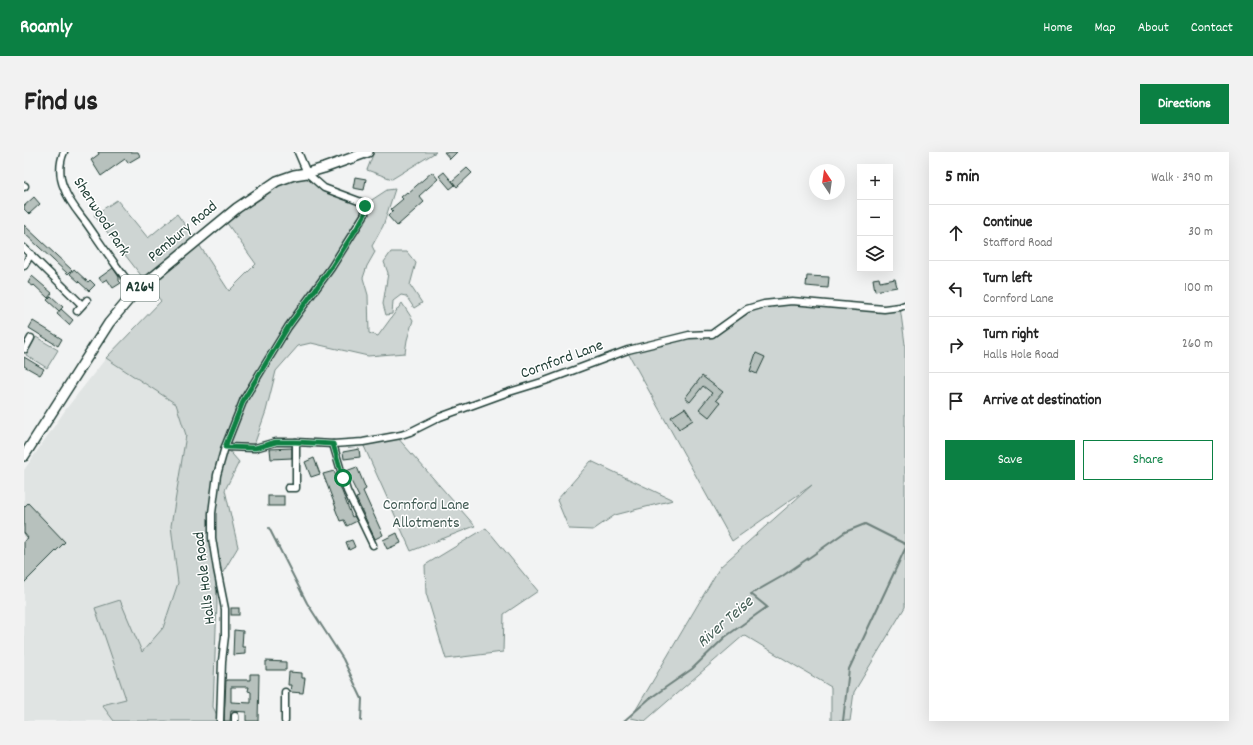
<!DOCTYPE html>
<meta charset="utf-8">
<style>
:root{--surface:#fff;--page:#f2f2f2;--text:#222;--muted:#767676;--line:#e0e0e0;--accent:#0b8043}
body{margin:0;font-family:Dekko,sans-serif;background:var(--page);color:var(--text)}
.controls{position:absolute;right:12px;top:12px;display:grid;overflow:hidden;border-radius:0px;box-shadow:0 4px 16px #0002}
.controls button{width:36px;height:36px;display:grid;place-items:center;padding:0;border:0;border-bottom:1px solid var(--line);background:var(--surface);color:var(--text);font:20px sans-serif}
.compass{position:absolute;left:785px;top:12px;width:36px;height:36px;border-radius:50%;background:var(--surface);box-shadow:0 4px 16px #0002;rotate:347deg}
.stop{position:absolute;width:12px;height:12px;margin:-9px;border:3px solid #0b8043;border-radius:50%;background:#fff}
.stop.end{background:#0b8043;border-color:#fff;box-shadow:0 1px 4px #0008}
.list{margin:0;padding:0;list-style:none}
h2{display:flex;justify-content:space-between;align-items:center;height:52px;margin:0;padding:0 16px;font-size:17px}
h2 small{font-size:13px;font-weight:400;color:var(--muted)}
.list li{display:grid;grid-template-columns:26px 1fr auto;gap:12px;align-items:center;box-sizing:border-box;height:56px;padding:0 16px;border-top:1px solid var(--line)}
.list b{display:block;font-size:15px;white-space:nowrap}
.list p{margin:0;font-size:13px;white-space:nowrap;color:var(--muted)}
.list em{font-size:13px;font-style:normal;color:var(--muted)}
.actions{display:flex;gap:8px;padding:12px 16px}
.actions a{flex:1;padding:9px 0;border:1px solid var(--accent);border-radius:0px;text-align:center;font-size:14px;color:var(--accent)}
.actions .main{background:var(--accent);color:#fff}
.icon{flex:none;width:22px;height:22px;fill:none;stroke:currentColor;stroke-width:2;stroke-linecap:round;stroke-linejoin:round}
.map{position:relative;flex:none;width:881px;height:569px;overflow:hidden;border-radius:0px}
header{display:flex;align-items:center;gap:24px;box-sizing:border-box;height:56px;padding:0 20px;background:var(--accent);color:#fff}
header strong{font-size:19px}
nav{display:flex;gap:22px;margin-inline-start:auto;font-size:14px}
.intro{display:flex;align-items:center;justify-content:space-between;box-sizing:border-box;height:96px;padding:0 24px}
h1{margin:0;font-size:28px}
.button{padding:10px 18px;border-radius:0px;background:var(--accent);color:#fff;font-size:14px;font-weight:700}
main{display:flex;gap:24px;padding:0 24px}
aside{flex:1;background:var(--surface);border-radius:0px;box-shadow:0 4px 16px #0002}
.map>svg:first-child{display:block}
</style>
<header>
<strong>Roamly</strong>
<nav><a>Home</a><a>Map</a><a>About</a><a>Contact</a></nav>
</header>
<div class="intro"><h1>Find us</h1><a class="button">Directions</a></div>
<main>
<div class="map">
<svg width="881" height="569" viewBox="0 0 881 569">
<rect width="100%" height="100%" fill="#f2f3f3"/>
<filter id="ink" filterUnits="userSpaceOnUse"><feTurbulence type="fractalNoise" baseFrequency=".025" numOctaves="2"/><feDisplacementMap in="SourceGraphic" scale="8" xChannelSelector="R" yChannelSelector="G"/><feConvolveMatrix kernelMatrix="1 2 1 2 8 2 1 2 1" color-interpolation-filters="sRGB"/></filter>
<g filter="url(#ink)">
<!-- built -->
<path fill="#e0e4e3" d="M82 206 152 252 162 283 147 374 154 431 139 476 102 547 79 553 90 569H0V318L42 257Z"/>
<!-- green -->
<g fill="#ced5d3" stroke="#768984">
<path d="M350 0H412L368 27 343 18Z"/>
<path d="M277 24 340 53 363 38 371 37 359 74 348 94 351 100 343 114 339 126 344 143 345 181 354 184 378 151 389 168 383 188 381 201 344 204 287 191 274 194 252 219 242 259 229 296 202 295 215 310 201 338 214 395 192 432 193 451 189 555 193 563V569H90L78 553 102 547 71 456 96 448 118 500 139 476 154 431 147 374 162 283 152 252 82 206 137 149 70 63 93 48 124 86 153 62 174 91 205 139 232 112 200 67 239 40Z"/>
<path d="M367 100H383L392 111 386 133 398 151 390 156 382 144 377 143 369 149 368 162 362 163 359 152 364 121 360 110Z"/>
<path d="M768 149 876 155 881 192V455L830 540 826 569H807V535L720 483 621 569 607 566 696 415 788 333 708 389 603 199 665 183 688 182 723 157Z"/>
<path d="M12 185 34 198 23 216 2 203Z"/>
<path d="M373 285 451 374 387 399 339 292Z"/>
<path d="M567 309 649 348 591 363 569 378 545 377 533 348Z"/>
<path d="M462 376 514 439 480 462 479 500 422 507 402 441 401 413Z"/>
</g>
<g fill="none" stroke-linecap="round" stroke-linejoin="round">
<!-- stream -->
<g stroke="#6d807b" stroke-width="2">
<path d="M245 376 283 451 319 507 338 547 337 569"/>
<path d="M600 569 625 547 668 517 701 485 743 455 727 442 757 425 789 403 821 380 841 372 881 392"/>
<path d="M819 569 825 517 881 397"/>
</g>
</g>
<!-- building -->
<g fill="#b7c1bd" stroke="#1f3d34" fill-rule="evenodd">
<path d="M74 0H114L116 4 104 11 101 7 77 24 67 8 75 2Z"/>
<path d="M420 0H433L426 7Z"/>
<path d="M443 16 448 21 433 35 428 29Z"/>
<path d="M408 20 414 27 395 44 400 50 373 74 364 64 369 59 367 57 379 47 377 45 383 40 384 41Z"/>
<path d="M420 20 431 33 426 37 415 24Z"/>
<path d="M331 25 342 27 340 38 329 36Z"/>
<path d="M10 45 16 52 5 62 0 57V54Z"/>
<path d="M0 73 48 118 44 122 0 81Z"/>
<path d="M89 116 95 125V129L97 131 89 136 83 127 78 130 75 126Z"/>
<path d="M50 117 64 130 66 128 71 133 65 139 46 122Z"/>
<path d="M8 124 28 141 24 146 10 133 9 134 4 131Z"/>
<path d="M783 124 805 125 804 136 782 134Z"/>
<path d="M855 126 856 130 871 127 873 135 851 139 849 127Z"/>
<path d="M27 144 39 155 35 159 23 148Z"/>
<path d="M37 157 49 168 45 173 33 162Z"/>
<path d="M9 169 38 187 34 194 5 176Z"/>
<path d="M732 201 741 205 733 222 726 219Z"/>
<path d="M0 205 20 217 16 223 0 214Z"/>
<path d="M678 224 699 240 692 248 696 251 685 265 675 257 688 241 679 234 666 250 661 246Z"/>
<path d="M661 256 669 268 655 277 647 265Z"/>
<path d="M268 296V306L247 307 246 297Z"/>
<path d="M335 297 336 305 320 307 319 300Z"/>
<path d="M290 306 296 322 287 325 281 310Z"/>
<path d="M333 315 342 337 339 339 359 383 351 387 332 346 335 345 322 319Z"/>
<path d="M310 319 328 365 330 364 333 369 323 374 320 368 316 369 311 356H312L299 322Z"/>
<rect x="244" y="344" width="16" height="10"/>
<path d="M4 351 41 390 0 431V389L4 386 0 381V355Z"/>
<path d="M373 381 377 391 363 397 359 388Z"/>
<path d="M328 388 331 395 325 398 322 390Z"/>
<rect x="207" y="456" width="8" height="7"/>
<path d="M210 478 219 479 218 495H221V502L209 503Z"/>
<path d="M242 509 262 510V518H242Z"/>
<path d="M265 520 278 521V526H281L279 541 266 540 267 533H264Z"/>
<path d="M226 522H235L234 569H222V560L207 559 206 569H200L202 528H226ZM207 535H225L224 539 227 540V551L207 550Z"/>
</g>
<g fill="none" stroke-linecap="round" stroke-linejoin="round">
<!-- street casing -->
<g stroke="#1f3d34" stroke-width="9">
<g id="street">
<path d="M40 0C35 11 35 25 40 36 44 49 55 61 63 72 79 95 94 118 112 139"/>
<path d="M0 35 1 34"/>
<path d="M0 96 58 153"/>
<path d="M0 114 7 102"/>
<path d="M53 159 63 148"/>
<path d="M1 197 7 186"/>
<path d="M309 292 323 339 349 393"/>
<path d="M201 295 231 296 252 290H272L309 292 339 290 377 283 386 280 416 265 482 241 521 229 604 198 665 183 688 182 723 157 740 152 768 149 860 157 876 155 881 153"/>
<path d="M264 336H272V290"/>
<path d="M196 569 198 509 201 484V457L193 417 188 386V361L193 323 201 295 220 247 264 175 307 116 341 62V54L340 51 300 36 283 21 274 0"/>
<path d="M211 569V564"/>
<path d="M261 569V540"/>
</g>
</g>
<!-- primary casing -->
<g stroke="#1f3d34" stroke-width="12">
<path id="primary" d="M0 304 85 171 112 139 213 56 253 29 270 23 283 21 300 16 344 0"/>
</g>
<!-- street -->
<use href="#street" stroke="#fff" stroke-width="6"/>
<!-- primary -->
<use href="#primary" stroke="#fff" stroke-width="9"/>
</g>
</g>
<g fill="none" stroke-linecap="round" stroke-linejoin="round" filter="url(#ink)">
<!-- route -->
<path stroke="#0b8043" stroke-width="5" d="M319 326 309 292 272 290H252L231 296 201 295 220 247 264 175 307 116 336 71 341 62V54"/>
</g>
<g text-anchor="middle" dominant-baseline="central" stroke-width="3" stroke-linejoin="round" paint-order="stroke">
<!-- shield labels -->
<rect fill="#fff" stroke="#627771" stroke-width="1" x="97" y="123" width="38" height="26" rx="3"/>
<g font-size="15" font-weight="bold" fill="#1f3d34">
<text x="116" y="136">A264</text>
</g>
<!-- street labels -->
<g font-size="16" fill="#1f3d34" stroke="#fff">
<text transform="translate(77 65) rotate(57)">Sherwood Park</text>
<text transform="translate(159 80) rotate(-40)">Pembury Road</text>
<text transform="translate(538 208) rotate(-20)">Cornford Lane</text>
<text transform="translate(181 426) rotate(-97)">Halls Hole Road</text>
</g>
<!-- park labels -->
<g font-size="16" fill="#425b54" stroke="#fff">
<text x="402" y="353">Cornford Lane<tspan x="402" dy="18">Allotments</tspan></text>
</g>
<!-- water labels -->
<g font-size="17" font-style="italic" fill="#465f57" stroke="#fff">
<text transform="translate(702 471) rotate(-41)">River Teise</text>
</g>
</g>
</svg>
<div class="controls">
<button>+</button>
<button>−</button>
<button><svg class="icon" aria-label="layers" viewBox="0 0 24 24"><path d="M12 4l9 5-9 5-9-5zM3 14l9 5 9-5"/></svg></button>
</div>
<svg class="compass" viewBox="-18 -18 36 36"><path d="M0-13l5 13h-10z" fill="#e53935"/><path d="M0 13l5-13h-10z" fill="#767676"/></svg>
<div class="stop" style="left:319px;top:326px"></div>
<div class="stop end" style="left:341px;top:54px"></div>
</div>
<aside>
<h2>5 min<small>Walk · 390 m</small></h2>
<ul class="list">
<li><svg class="icon" aria-label="ahead" viewBox="0 0 24 24"><path d="M12 20V5M6 11l6-6 6 6"/></svg><div><b>Continue</b><p>Stafford Road</p></div><em>30 m</em></li>
<li><svg class="icon" aria-label="left" viewBox="0 0 24 24"><path d="M17 20v-9H6M10 6l-5 5 5 5"/></svg><div><b>Turn left</b><p>Cornford Lane</p></div><em>100 m</em></li>
<li><svg class="icon" aria-label="right" viewBox="0 0 24 24"><path d="M7 20v-9h11M14 6l5 5-5 5"/></svg><div><b>Turn right</b><p>Halls Hole Road</p></div><em>260 m</em></li>
<li><svg class="icon" aria-label="arrive" viewBox="0 0 24 24"><path d="M6 21V4h12l-3 4 3 4H6"/></svg><div><b>Arrive at destination</b></div></li>
</ul>
<div class="actions"><a class="main">Save</a><a>Share</a></div>
</aside>
</main>
